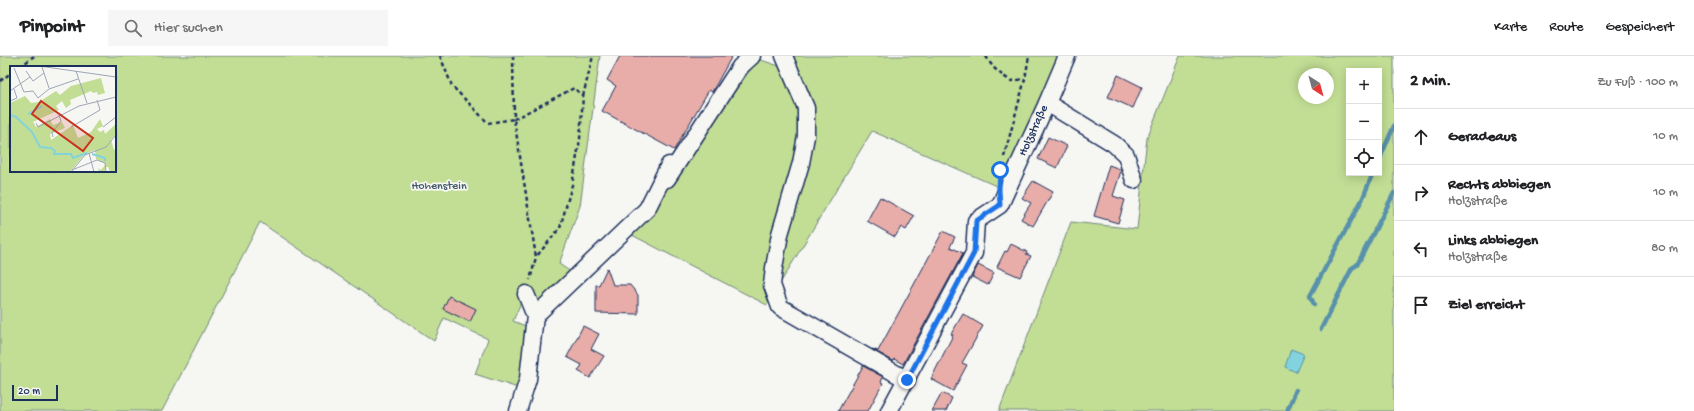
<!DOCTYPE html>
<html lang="de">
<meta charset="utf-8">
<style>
:root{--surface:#fff;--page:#f6f6f6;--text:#202124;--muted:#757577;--line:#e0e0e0}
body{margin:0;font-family:"Gochi Hand",sans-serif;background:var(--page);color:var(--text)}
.controls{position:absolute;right:12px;top:12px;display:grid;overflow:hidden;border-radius:0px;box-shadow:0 2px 10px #0003}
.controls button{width:36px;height:36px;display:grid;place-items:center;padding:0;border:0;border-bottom:1px solid var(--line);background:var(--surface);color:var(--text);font:20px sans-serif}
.compass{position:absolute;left:1298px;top:12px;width:36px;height:36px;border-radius:50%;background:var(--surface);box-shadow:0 2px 10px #0003;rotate:144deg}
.scale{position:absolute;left:12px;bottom:10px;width:46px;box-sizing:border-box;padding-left:4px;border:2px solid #1b2f5e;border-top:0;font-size:11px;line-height:14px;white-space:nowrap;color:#1b2f5e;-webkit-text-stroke:3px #f6f6f2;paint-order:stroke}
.stop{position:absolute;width:12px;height:12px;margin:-9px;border:3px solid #1a73e8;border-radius:50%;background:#fff}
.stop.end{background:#1a73e8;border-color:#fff;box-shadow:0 1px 4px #0008}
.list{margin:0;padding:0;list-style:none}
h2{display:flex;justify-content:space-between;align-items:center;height:52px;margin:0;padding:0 16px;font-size:17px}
h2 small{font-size:13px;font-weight:400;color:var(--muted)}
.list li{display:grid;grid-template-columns:26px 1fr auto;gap:12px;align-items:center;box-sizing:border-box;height:56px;padding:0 16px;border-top:1px solid var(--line)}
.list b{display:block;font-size:15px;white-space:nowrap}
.list p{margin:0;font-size:13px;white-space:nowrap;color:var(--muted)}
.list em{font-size:13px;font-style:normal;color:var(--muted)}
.icon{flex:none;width:22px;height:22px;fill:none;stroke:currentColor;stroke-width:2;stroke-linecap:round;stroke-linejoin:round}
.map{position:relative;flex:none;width:1394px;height:355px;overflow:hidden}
header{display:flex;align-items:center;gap:24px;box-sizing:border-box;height:56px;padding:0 20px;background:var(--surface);border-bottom:1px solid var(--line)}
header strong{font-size:19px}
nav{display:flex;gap:22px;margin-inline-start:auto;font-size:14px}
.search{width:280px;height:36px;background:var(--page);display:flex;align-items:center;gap:10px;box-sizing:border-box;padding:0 14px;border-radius:0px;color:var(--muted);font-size:15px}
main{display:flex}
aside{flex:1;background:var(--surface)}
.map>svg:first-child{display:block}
</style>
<header>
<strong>Pinpoint</strong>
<div class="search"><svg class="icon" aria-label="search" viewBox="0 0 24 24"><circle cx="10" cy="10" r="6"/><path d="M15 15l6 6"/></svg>Hier suchen</div>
<nav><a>Karte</a><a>Route</a><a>Gespeichert</a></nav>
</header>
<main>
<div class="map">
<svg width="1394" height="355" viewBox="0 0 1394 355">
<rect width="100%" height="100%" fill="#f6f6f2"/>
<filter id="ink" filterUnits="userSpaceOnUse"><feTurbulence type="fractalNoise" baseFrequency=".025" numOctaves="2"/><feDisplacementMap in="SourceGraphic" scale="8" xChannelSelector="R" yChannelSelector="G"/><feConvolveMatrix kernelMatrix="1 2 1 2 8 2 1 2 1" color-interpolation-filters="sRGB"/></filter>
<g filter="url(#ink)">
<!-- green -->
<g fill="#c2de95" stroke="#6e867a" fill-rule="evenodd">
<path d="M0 0H600L580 150 559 208 574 218 538 251 522 244 513 265 528 271 521 333 475 318 488 283 444 262 434 285 260 166 162 355H0ZM11 11H115V115H11Z"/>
<path d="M788 0H1066L1012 137 872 75 767 249 630 178 649 155 758 3 785 12Z"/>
<path d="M1180 0H1394V355H999L1071 166 1137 173 1147 82ZM1349 15H1379V117H1349ZM1304 18H1328V42H1304Z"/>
</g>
<!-- water -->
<path fill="#83d3df" stroke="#5991ab" d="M1291 293 1304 298 1296 316 1285 311Z"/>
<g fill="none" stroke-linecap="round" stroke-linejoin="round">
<!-- stream -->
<g stroke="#5991ab" stroke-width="4.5">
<path d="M1379 104 1394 70"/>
<path d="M1314 248 1310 240 1362 144 1373 117"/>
<path d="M1321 273 1352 212 1357 209 1394 137"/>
<path d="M1287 355 1296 334"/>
</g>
</g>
<!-- building -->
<g fill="#e8ada8" stroke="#1b2f5e">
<path d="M620 0H732L712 36 709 34 674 94 602 55 616 30 607 24Z"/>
<path d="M1118 19 1142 31 1133 52 1108 41Z"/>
<path d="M1048 81 1067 90 1057 112 1038 103Z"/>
<path d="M1109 109 1120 113 1121 115 1113 140 1125 144 1118 167 1094 160Z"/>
<path d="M1033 125 1053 136 1033 170 1021 163 1031 147 1022 142Z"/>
<path d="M880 141 914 160 906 174 901 171 895 181 867 165Z"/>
<path d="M943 175 955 181 950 191 963 197 903 308 894 303 893 305 872 293 878 295Z"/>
<path d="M1011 188 1027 196 1026 198 1031 200 1020 221 997 211 1005 195 1007 196Z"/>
<path d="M978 209 994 217 988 229 972 221Z"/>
<path d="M607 212 613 229H630L638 239V258L596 257V229H599Z"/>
<path d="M449 240 476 253 470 266 443 253Z"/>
<path d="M963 258 983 270 962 307 967 309 953 335 931 323 953 279 951 278Z"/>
<path d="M583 270 599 278 591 293 604 300 590 322 578 315 582 309 567 301Z"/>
<path d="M863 310 883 321 881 326 883 327 868 355H838Z"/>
<path d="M942 337 952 342 946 355H932Z"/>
</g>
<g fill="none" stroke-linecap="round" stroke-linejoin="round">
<!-- minor casing -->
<g stroke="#1b2f5e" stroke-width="19">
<g id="minor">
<path d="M784 0 806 52V80L801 107 780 178 774 212 772 229 780 251 907 324"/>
<path d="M1047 47 1114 88 1126 99 1134 124"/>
<path d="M667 123 740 11 752 0"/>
<path d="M535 260 647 153 669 109"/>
<path d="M518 355 528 323 535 260 526 238"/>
<path id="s1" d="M889 355 974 197 976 165 1000 149 1047 47 1067 0"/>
</g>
</g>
<!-- path -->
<g stroke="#1b2f5e" stroke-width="2.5" stroke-dasharray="4 3" stroke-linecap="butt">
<path d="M440 0 452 30 488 67 514 63 536 201 530 224"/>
<path d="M513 0 514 63 574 32 583 40 580 83 572 129 560 172 536 201"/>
<path d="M986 0C992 12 1000 18 1011 25L1025 23"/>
<path d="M20 11 34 0"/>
<path d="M0 25 11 17"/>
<path d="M583 40 593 0"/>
<path d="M1004 101 1025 23 1029 0"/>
</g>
<!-- minor -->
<use href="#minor" stroke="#f6f6f2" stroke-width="16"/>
</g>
</g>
<g fill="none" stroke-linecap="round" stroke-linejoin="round" filter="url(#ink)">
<!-- route -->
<path stroke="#1a73e8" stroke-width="5" d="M907 324 974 197 976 165 1000 149 999 134 1000 114"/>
</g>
<g text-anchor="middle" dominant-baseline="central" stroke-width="3.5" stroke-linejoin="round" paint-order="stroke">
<!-- street labels -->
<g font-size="12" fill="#1b2f5e" stroke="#f6f6f2">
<text stroke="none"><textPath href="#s1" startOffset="322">Holzstraße</textPath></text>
</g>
<!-- park labels -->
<g font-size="12" fill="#455b6c" stroke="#f6f6f2">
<text x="439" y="131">Hohenstein</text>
</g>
</g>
<!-- overview -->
<g transform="translate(10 10)">
<rect width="106" height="106" fill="#f6f6f2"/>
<path d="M91 12 95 27 88 29 87 26 83 27 81 25 60 34 61 38 56 42 52 35 46 40 49 44 23 56 26 61 40 53 43 59 52 56 55 62 40 68 41 74 63 59 68 72 81 66 90 53 93 60 87 63 90 66 94 64 95 68 106 58V68L101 74 104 84 106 82V106H100L98 101H95V106L89 105 88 102 91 104 96 98 86 93 85 84 74 89 60 106H0V37L15 30 21 37 29 36 46 25 50 29 61 20Z" fill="#c2de95"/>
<path fill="none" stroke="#83d3df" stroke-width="2" d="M18 48 32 40M0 49 6 51 22 66 30 81 41 82 45 85 44 88H61L63 92 77 87M82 88 95 92V95"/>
<path fill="none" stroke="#9ea6b7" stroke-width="1" d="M29 0 106 11M32 1 39 22M4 2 14 26 23 25 28 32 39 23 68 13M16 5 23 15 34 7M66 5 77 37M0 25 20 11M0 35 7 32 4 23M26 57 28 61 69 40 106 31M61 61 90 44 87 34M93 61 106 51M43 71 42 67 51 55 49 49M79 87 84 106M62 104 87 94 95 97 96 106M61 106 75 89 96 81 106 69"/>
<path fill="#c8321e" fill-opacity="0.15" stroke="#c8321e" stroke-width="2" d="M31 35 83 72 73 85 22 48Z"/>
<rect width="106" height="106" fill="none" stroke="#1b2f5e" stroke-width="2"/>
</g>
</svg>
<div class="controls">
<button>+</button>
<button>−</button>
<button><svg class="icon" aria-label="locate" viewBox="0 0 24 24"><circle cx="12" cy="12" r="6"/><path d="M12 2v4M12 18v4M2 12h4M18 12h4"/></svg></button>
</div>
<svg class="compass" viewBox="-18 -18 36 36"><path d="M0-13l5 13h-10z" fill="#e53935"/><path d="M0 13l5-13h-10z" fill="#757577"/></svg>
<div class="scale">20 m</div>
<div class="stop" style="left:1000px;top:114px"></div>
<div class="stop end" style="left:907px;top:324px"></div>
</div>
<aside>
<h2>2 Min.<small>Zu Fuß · 100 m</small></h2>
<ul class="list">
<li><svg class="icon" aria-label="ahead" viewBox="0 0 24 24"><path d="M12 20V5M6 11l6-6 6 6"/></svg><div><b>Geradeaus</b></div><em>10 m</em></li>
<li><svg class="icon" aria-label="right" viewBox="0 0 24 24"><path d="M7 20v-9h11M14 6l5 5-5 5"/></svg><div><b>Rechts abbiegen</b><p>Holzstraße</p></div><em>10 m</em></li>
<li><svg class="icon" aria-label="left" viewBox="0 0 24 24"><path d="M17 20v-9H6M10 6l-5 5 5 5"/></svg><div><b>Links abbiegen</b><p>Holzstraße</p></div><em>80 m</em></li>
<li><svg class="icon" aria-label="arrive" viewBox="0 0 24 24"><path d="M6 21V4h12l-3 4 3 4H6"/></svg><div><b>Ziel erreicht</b></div></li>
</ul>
</aside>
</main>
